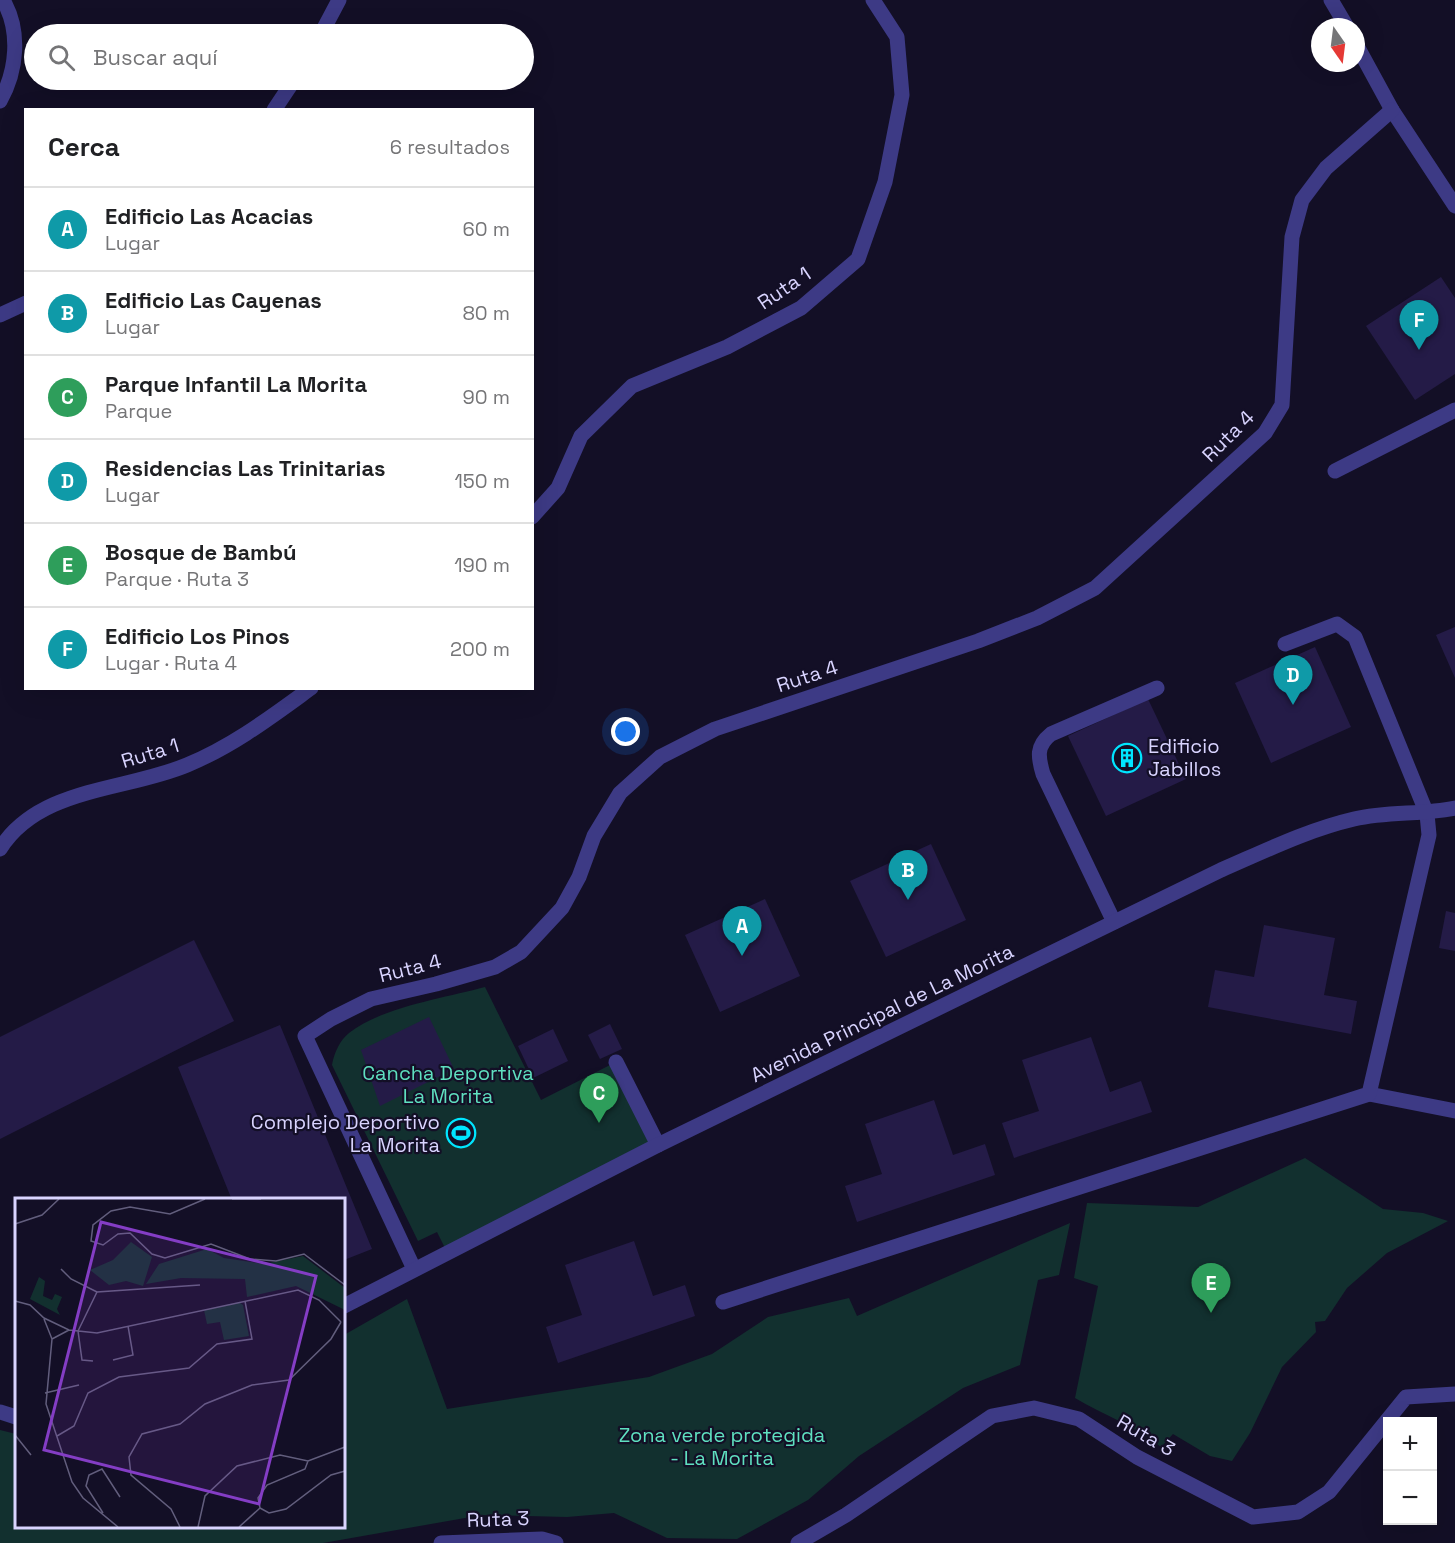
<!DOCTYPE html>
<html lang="es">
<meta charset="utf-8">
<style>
:root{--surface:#fff;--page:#f6f6f6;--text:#202124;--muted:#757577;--line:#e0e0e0;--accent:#ea580c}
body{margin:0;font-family:"Space Grotesk",sans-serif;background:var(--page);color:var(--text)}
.controls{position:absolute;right:18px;bottom:18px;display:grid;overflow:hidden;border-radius:0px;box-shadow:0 6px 24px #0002}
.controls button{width:54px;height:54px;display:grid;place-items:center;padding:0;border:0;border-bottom:2px solid var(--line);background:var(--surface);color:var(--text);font:30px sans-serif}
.compass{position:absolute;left:1311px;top:18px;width:54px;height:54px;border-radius:50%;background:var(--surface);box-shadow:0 6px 24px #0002;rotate:166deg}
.you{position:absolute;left:626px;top:732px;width:21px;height:21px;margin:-15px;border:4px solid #fff;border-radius:50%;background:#1a73e8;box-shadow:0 0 0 9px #1a73e833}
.badge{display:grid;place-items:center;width:39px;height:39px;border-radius:50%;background:var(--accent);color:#fff;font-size:20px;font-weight:700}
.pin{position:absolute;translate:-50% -50px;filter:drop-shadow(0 2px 3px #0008)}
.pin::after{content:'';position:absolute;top:32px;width:21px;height:18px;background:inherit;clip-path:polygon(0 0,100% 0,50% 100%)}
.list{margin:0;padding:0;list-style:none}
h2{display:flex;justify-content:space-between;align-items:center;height:78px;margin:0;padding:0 24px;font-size:26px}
h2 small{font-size:20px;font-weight:400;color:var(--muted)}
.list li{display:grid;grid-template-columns:39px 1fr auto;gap:18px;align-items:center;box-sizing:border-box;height:84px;padding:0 24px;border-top:2px solid var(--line)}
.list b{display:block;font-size:22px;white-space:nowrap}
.list p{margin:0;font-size:20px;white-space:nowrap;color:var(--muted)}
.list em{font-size:20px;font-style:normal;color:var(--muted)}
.icon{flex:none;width:33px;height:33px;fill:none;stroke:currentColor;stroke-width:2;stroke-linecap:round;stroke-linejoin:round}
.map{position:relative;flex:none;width:1455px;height:1543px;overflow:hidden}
.search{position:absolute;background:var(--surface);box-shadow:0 6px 24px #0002;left:24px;top:24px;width:510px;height:66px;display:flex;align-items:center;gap:15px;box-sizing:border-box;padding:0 21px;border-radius:33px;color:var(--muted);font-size:22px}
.panel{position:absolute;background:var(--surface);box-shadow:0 6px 24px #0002;left:24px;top:108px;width:510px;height:582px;border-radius:0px}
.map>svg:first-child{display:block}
</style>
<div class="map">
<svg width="1455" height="1543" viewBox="0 0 1455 1543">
<rect width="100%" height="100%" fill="#130f26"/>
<!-- green -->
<g fill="#12302f">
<path d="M485 987 541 1100 616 1062 658 1145 447 1252 437 1232 418 1241 332 1065C334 1053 340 1040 349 1033 382 1007 445 998 485 987Z"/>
<path d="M1305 1158 1383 1209 1423 1213 1448 1221 1387 1253 1347 1288 1325 1321 1315 1322 1316 1332 1282 1367 1250 1433 1232 1461 1210 1456 1173 1434 1161 1447C1135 1426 1104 1415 1075 1398L1098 1286 1074 1278 1087 1203 1198 1207Z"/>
<path d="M1070 1223 1059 1275 1038 1280 1020 1365 963 1388 859 1456 808 1500 737 1539 667 1538 614 1513 567 1517 482 1515 323 1543H0V1430L16 1434V1526H344V1335L407 1299 447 1409 649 1377 712 1354 768 1317 849 1298 857 1316Z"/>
</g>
<!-- building -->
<g fill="#241b47">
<path d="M1441 277 1455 298V374L1415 400 1366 326Z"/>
<path d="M1455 627V678L1436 635Z"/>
<path d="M1315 647 1351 727 1271 763 1235 683Z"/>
<path d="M1148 699 1186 779 1106 816 1068 736Z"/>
<path d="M931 844 966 920 886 957 850 881Z"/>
<path d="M765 899 800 976 720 1012 685 935Z"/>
<path d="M1446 911 1455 913V951L1439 948Z"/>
<path d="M1264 925 1335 938 1324 995 1357 1001 1351 1034 1208 1007 1215 970 1254 977Z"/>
<path d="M194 940 234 1021 0 1139V1037Z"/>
<path d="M429 1017 454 1069 380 1106 361 1050Z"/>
<path d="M610 1024 622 1049 600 1059 588 1035Z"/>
<path d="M280 1025 372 1249 344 1260V1200H232L178 1067Z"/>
<path d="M553 1029 568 1061 533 1078 518 1046Z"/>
<path d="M1091 1037 1110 1092 1141 1081 1152 1112 1014 1158 1002 1123 1039 1111 1022 1060Z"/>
<path d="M934 1100 953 1155 985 1144 995 1175 857 1222 845 1186 882 1174 865 1124Z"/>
<path d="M634 1241 653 1296 685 1285 695 1316 558 1363 546 1327 582 1315 565 1265Z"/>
</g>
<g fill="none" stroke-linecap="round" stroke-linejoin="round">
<!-- service -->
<g stroke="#3d3a85" stroke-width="15">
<path d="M1285 644 1337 624 1355 637 1427 814"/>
<path d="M616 1062 658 1145"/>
</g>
<!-- minor -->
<g stroke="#3d3a85" stroke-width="15">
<path d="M1331 0 1347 27"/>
<path d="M321 34 339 0"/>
<path d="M1356 44 1392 110 1455 206"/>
<path d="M0 101C17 71 21 31 3 0"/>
<path d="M274 110 294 80"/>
<path d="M0 315 26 303"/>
<path d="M1335 471 1455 410"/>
<path d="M532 517 558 488 581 436 632 386 727 347 801 308 858 259 885 182 902 95 897 37 873 0"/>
<path d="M0 849C39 787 125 791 187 765 233 746 271 717 311 688"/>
<path d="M1114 922 1043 774C1038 757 1036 746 1051 734L1157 688"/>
<path d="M1369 1094 1455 1111"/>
<path d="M414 1269 305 1036 331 1019 371 999 436 984 495 967 521 952 562 908 579 877 594 836 620 793 660 757 715 729 978 641 1037 618 1095 588 1265 433 1282 405 1292 237 1302 200 1326 168 1392 110"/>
<path d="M723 1302 1369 1094 1429 835 1427 814"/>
<path d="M344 1306 658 1145 1221 870C1265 851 1307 830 1354 819 1388 811 1421 815 1455 808"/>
<path d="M0 1412 16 1417"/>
<path d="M441 1543 542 1539 556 1543"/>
<path d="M798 1543 846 1515 992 1416 1034 1408 1079 1419 1137 1457 1253 1517 1298 1512 1329 1492 1406 1397 1455 1394"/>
</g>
</g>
<!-- icons -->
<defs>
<g id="building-ring" transform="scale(1.5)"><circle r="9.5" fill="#130f26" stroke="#00e5ff" stroke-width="1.5"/><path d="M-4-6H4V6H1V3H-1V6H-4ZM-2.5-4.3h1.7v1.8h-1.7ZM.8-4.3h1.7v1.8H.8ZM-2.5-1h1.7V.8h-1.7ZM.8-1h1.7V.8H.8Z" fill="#00e5ff"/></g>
<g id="stadium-ring" transform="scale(1.5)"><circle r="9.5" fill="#130f26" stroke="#00e5ff" stroke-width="1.5"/><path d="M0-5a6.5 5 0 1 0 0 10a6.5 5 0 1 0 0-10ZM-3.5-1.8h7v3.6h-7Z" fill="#00e5ff"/></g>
</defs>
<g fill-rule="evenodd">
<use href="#building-ring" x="1127" y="758"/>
<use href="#stadium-ring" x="461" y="1133"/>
</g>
<g text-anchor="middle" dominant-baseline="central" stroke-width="4.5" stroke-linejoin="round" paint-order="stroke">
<!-- street labels -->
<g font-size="20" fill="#d9d4ff" stroke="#130f26">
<text transform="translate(784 288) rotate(-34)">Ruta 1</text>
<text transform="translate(1228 436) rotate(-45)">Ruta 4</text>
<text transform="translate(807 676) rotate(-18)">Ruta 4</text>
<text transform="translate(150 753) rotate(-17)">Ruta 1</text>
<text transform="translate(410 968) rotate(-14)">Ruta 4</text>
<text transform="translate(882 1013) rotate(-26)">Avenida Principal de La Morita</text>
<text transform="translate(1146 1435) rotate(30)">Ruta 3</text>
<text transform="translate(498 1519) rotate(-2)">Ruta 3</text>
</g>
<!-- poi labels -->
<g font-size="20" fill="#d9d4ff" stroke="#130f26" text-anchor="start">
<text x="1148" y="746">Edificio<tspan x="1148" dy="23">Jabillos</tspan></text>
<text x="440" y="1122" text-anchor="end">Complejo Deportivo<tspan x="440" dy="23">La Morita</tspan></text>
</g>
<!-- park labels -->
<g font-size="20" fill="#5fe0c0" stroke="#130f26">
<text x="448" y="1073">Cancha Deportiva<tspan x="448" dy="23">La Morita</tspan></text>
<text x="722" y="1435">Zona verde protegida<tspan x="722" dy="23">- La Morita</tspan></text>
</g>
</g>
<!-- overview -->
<g transform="translate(15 1198)">
<rect width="330" height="330" fill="#130f26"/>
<path d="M116 44 137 59 128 88 111 83 94 87 75 72 98 62ZM192 51 209 60 249 66 288 58 330 90V112L281 88 232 99 230 81 166 80 131 86 144 66ZM24 79 30 83 28 98 37 102 40 96 47 99 42 111 45 117 15 101ZM224 104 228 107 234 138 209 142 205 124 192 126 189 112Z" fill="#12302f"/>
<path fill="none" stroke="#625e7d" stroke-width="1.5" d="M190 1 155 16 115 9 96 13 78 27 76 43 88 47 103 36 115 35 137 56 150 60 196 46 235 61 261 63 289 56 330 87M217 1H246M0 26 27 17 44 1M46 71 56 81 82 94M0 103 15 107 29 120 54 132 82 135 283 92 304 102 326 124M29 121 37 141 31 206 57 284 68 300 103 329M37 141 54 132M98 162 118 157 113 128M78 163 67 162 63 133 82 94 185 87M30 195 64 187M0 237 16 257M42 238 59 228 73 195 104 179 174 170 202 146 237 141 230 103M245 310 254 315 271 311 316 277 330 273M245 310 243 300 252 287 290 271 293 263M88 315 71 288 74 277 87 271 105 299M165 329 156 311 116 277 114 259 127 236 165 226 190 206 237 187 274 182 316 141 326 124M183 329 190 298 222 268 265 257 293 263 330 249M224 329 245 310"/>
<path fill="#843dc5" fill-opacity="0.15" stroke="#843dc5" stroke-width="3" d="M86 24 301 78 244 306 29 252Z"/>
<rect width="330" height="330" fill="none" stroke="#d9d4ff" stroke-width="3"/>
</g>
</svg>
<div class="controls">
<button>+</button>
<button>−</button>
</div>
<svg class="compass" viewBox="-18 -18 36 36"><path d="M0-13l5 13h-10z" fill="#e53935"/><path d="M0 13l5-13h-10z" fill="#757577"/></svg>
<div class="you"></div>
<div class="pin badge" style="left:742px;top:956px;background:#0f9aa8">A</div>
<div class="pin badge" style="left:908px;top:900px;background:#0f9aa8">B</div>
<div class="pin badge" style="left:599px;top:1123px;background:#2e9e5b">C</div>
<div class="pin badge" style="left:1293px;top:705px;background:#0f9aa8">D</div>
<div class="pin badge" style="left:1211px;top:1313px;background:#2e9e5b">E</div>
<div class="pin badge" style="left:1419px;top:350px;background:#0f9aa8">F</div>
<div class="search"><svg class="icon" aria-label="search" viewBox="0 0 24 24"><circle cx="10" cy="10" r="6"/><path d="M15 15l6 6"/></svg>Buscar aquí</div>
<section class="panel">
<h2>Cerca<small>6 resultados</small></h2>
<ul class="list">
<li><span class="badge" style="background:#0f9aa8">A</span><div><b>Edificio Las Acacias</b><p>Lugar</p></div><em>60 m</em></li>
<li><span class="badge" style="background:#0f9aa8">B</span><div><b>Edificio Las Cayenas</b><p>Lugar</p></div><em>80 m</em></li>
<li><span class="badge" style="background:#2e9e5b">C</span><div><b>Parque Infantil La Morita</b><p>Parque</p></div><em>90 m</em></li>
<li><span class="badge" style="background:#0f9aa8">D</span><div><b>Residencias Las Trinitarias</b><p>Lugar</p></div><em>150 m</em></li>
<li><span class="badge" style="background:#2e9e5b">E</span><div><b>Bosque de Bambú</b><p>Parque · Ruta 3</p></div><em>190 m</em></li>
<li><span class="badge" style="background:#0f9aa8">F</span><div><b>Edificio Los Pinos</b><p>Lugar · Ruta 4</p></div><em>200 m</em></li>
</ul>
</section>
</div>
